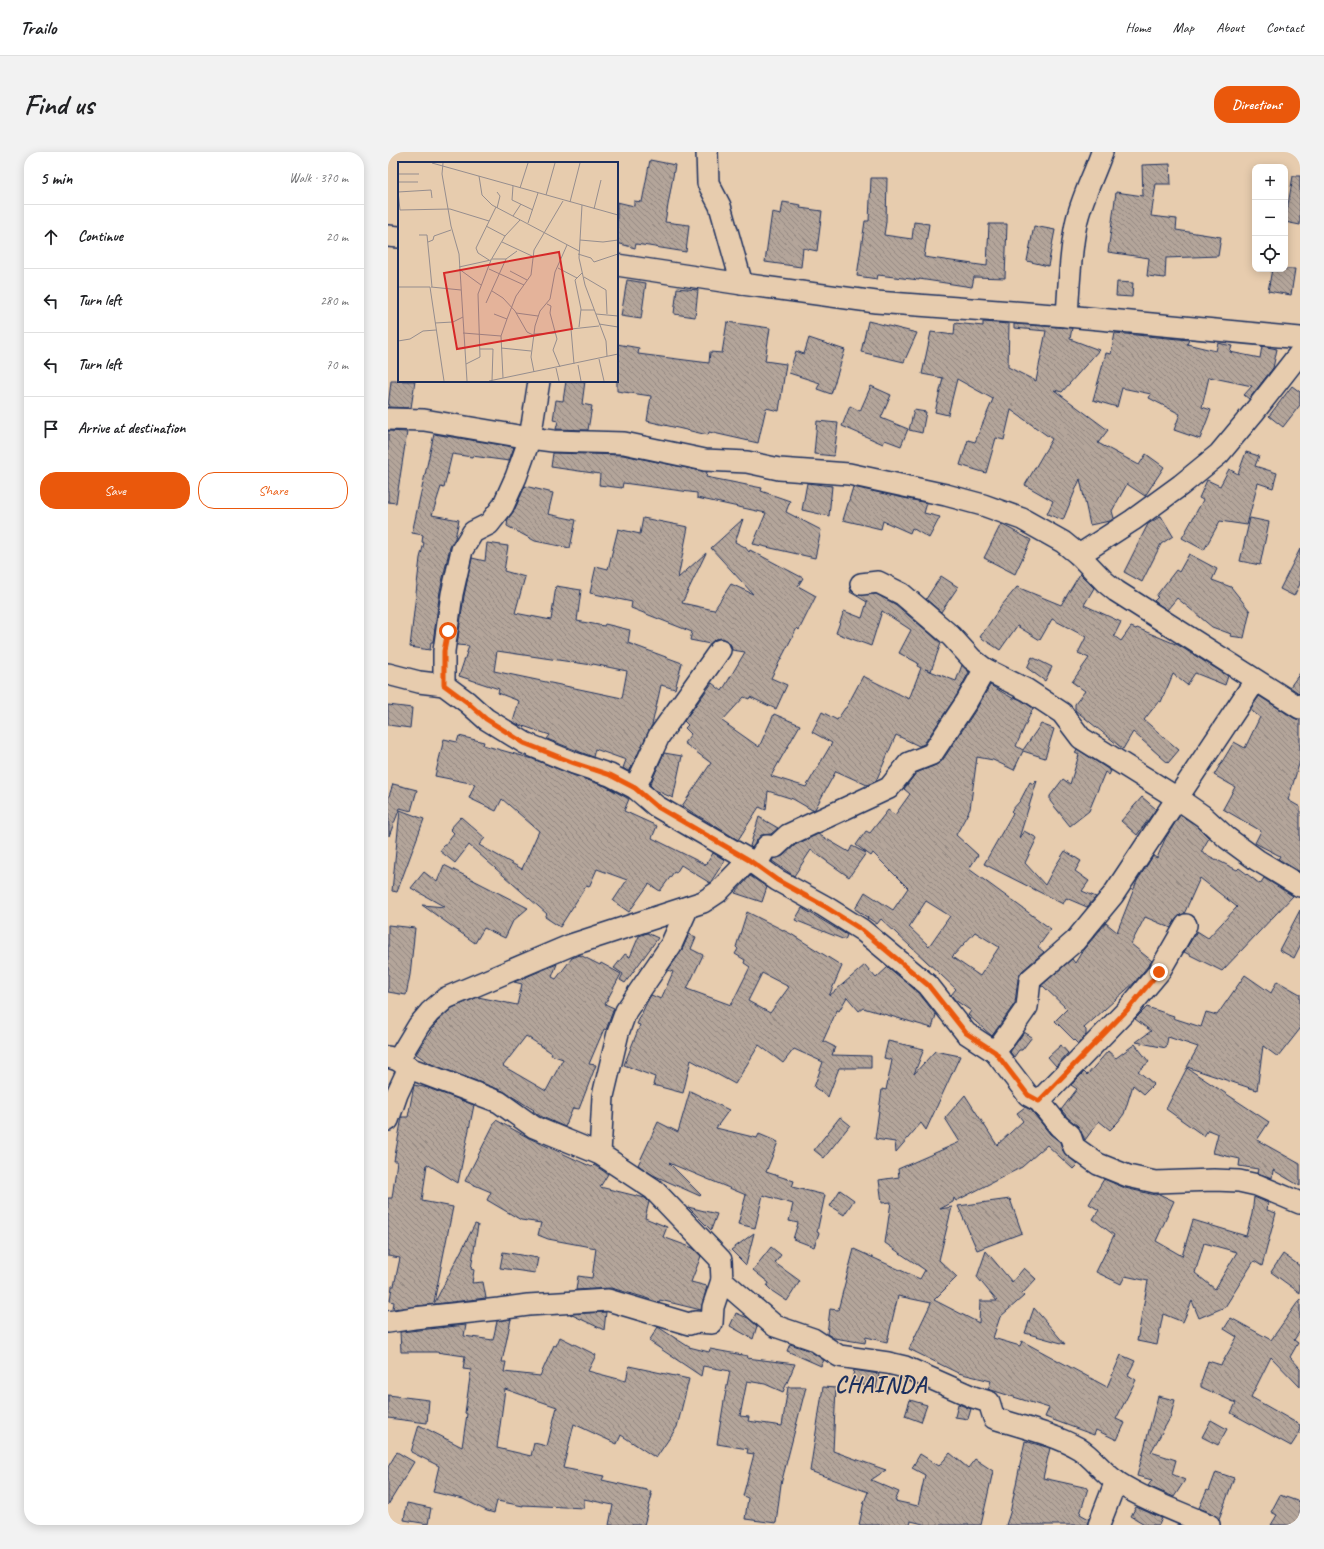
<!DOCTYPE html>
<meta charset="utf-8">
<style>
:root{--surface:#fff;--page:#f2f2f2;--text:#202124;--muted:#757577;--line:#e0e0e0;--accent:#ea580c}
body{margin:0;font-family:Caveat,sans-serif;background:var(--page);color:var(--text)}
.controls{position:absolute;right:12px;top:12px;display:grid;overflow:hidden;border-radius:8px;box-shadow:0 2px 10px #0003}
.controls button{width:36px;height:36px;display:grid;place-items:center;padding:0;border:0;border-bottom:1px solid var(--line);background:var(--surface);color:var(--text);font:20px sans-serif}
.stop{position:absolute;width:12px;height:12px;margin:-9px;border:3px solid #ea580c;border-radius:50%;background:#fff}
.stop.end{background:#ea580c;border-color:#fff;box-shadow:0 1px 4px #0008}
.list{margin:0;padding:0;list-style:none}
h2{display:flex;justify-content:space-between;align-items:center;height:52px;margin:0;padding:0 16px;font-size:17px}
h2 small{font-size:13px;font-weight:400;color:var(--muted)}
.list li{display:grid;grid-template-columns:26px 1fr auto;gap:12px;align-items:center;box-sizing:border-box;height:64px;padding:0 16px;border-top:1px solid var(--line)}
.list b{display:block;font-size:15px;white-space:nowrap}
.list em{font-size:13px;font-style:normal;color:var(--muted)}
.actions{display:flex;gap:8px;padding:12px 16px}
.actions a{flex:1;padding:9px 0;border:1px solid var(--accent);border-radius:16px;text-align:center;font-size:14px;color:var(--accent)}
.actions .main{background:var(--accent);color:#fff}
.icon{flex:none;width:22px;height:22px;fill:none;stroke:currentColor;stroke-width:2;stroke-linecap:round;stroke-linejoin:round}
.map{position:relative;flex:none;width:912px;height:1373px;overflow:hidden;border-radius:16px}
header{display:flex;align-items:center;gap:24px;box-sizing:border-box;height:56px;padding:0 20px;background:var(--surface);border-bottom:1px solid var(--line)}
header strong{font-size:19px}
nav{display:flex;gap:22px;margin-inline-start:auto;font-size:14px}
.intro{display:flex;align-items:center;justify-content:space-between;box-sizing:border-box;height:96px;padding:0 24px}
h1{margin:0;font-size:28px}
.button{padding:10px 18px;border-radius:16px;background:var(--accent);color:#fff;font-size:14px;font-weight:700}
main{display:flex;gap:24px;padding:0 24px}
aside{flex:1;background:var(--surface);border-radius:16px;box-shadow:0 2px 10px #0003}
.map>svg:first-child{display:block}
</style>
<header>
<strong>Trailo</strong>
<nav><a>Home</a><a>Map</a><a>About</a><a>Contact</a></nav>
</header>
<div class="intro"><h1>Find us</h1><a class="button">Directions</a></div>
<main>
<aside>
<h2>5 min<small>Walk · 370 m</small></h2>
<ul class="list">
<li><svg class="icon" aria-label="ahead" viewBox="0 0 24 24"><path d="M12 20V5M6 11l6-6 6 6"/></svg><div><b>Continue</b></div><em>20 m</em></li>
<li><svg class="icon" aria-label="left" viewBox="0 0 24 24"><path d="M17 20v-9H6M10 6l-5 5 5 5"/></svg><div><b>Turn left</b></div><em>280 m</em></li>
<li><svg class="icon" aria-label="left" viewBox="0 0 24 24"><path d="M17 20v-9H6M10 6l-5 5 5 5"/></svg><div><b>Turn left</b></div><em>70 m</em></li>
<li><svg class="icon" aria-label="arrive" viewBox="0 0 24 24"><path d="M6 21V4h12l-3 4 3 4H6"/></svg><div><b>Arrive at destination</b></div></li>
</ul>
<div class="actions"><a class="main">Save</a><a>Share</a></div>
</aside>
<div class="map">
<svg width="912" height="1373" viewBox="0 0 912 1373">
<defs>
<pattern id="building-back-hatch" width="6" height="6" patternUnits="userSpaceOnUse"><rect width="6" height="6" fill="#b4a59a"/><path d="M-1 5l2 2M0 0l6 6M5-1l2 2" fill="none" stroke="#928781"/></pattern>
</defs>
<rect width="100%" height="100%" fill="#e7ccae"/>
<filter id="ink" filterUnits="userSpaceOnUse"><feTurbulence type="fractalNoise" baseFrequency=".025" numOctaves="2"/><feDisplacementMap in="SourceGraphic" scale="8" xChannelSelector="R" yChannelSelector="G"/><feConvolveMatrix kernelMatrix="1 2 1 2 8 2 1 2 1" color-interpolation-filters="sRGB"/></filter>
<g filter="url(#ink)">
<!-- building -->
<g fill="url(#building-back-hatch)" stroke="#1b2f5e" fill-rule="evenodd">
<path d="M262 8 287 13 277 70 301 73 298 100 248 92 247 96 229 91V50L246 54V49L254 50Z"/>
<path d="M782 12 783 32H768L763 64 789 67 788 78 833 85 830 104 778 106 777 126 759 124 761 106 720 100 728 40 755 44 754 13Z"/>
<path d="M905 24H912V73L897 70Z"/>
<path d="M483 26H499L498 70 496 83 524 87 526 70 541 72 536 105 599 114 601 72H619L617 126 586 125 584 135 531 127V128L490 123 489 127 469 124 477 69H481Z"/>
<path d="M395 50 413 53 412 56 434 59 429 99 415 96 413 115 377 110 384 60 393 62Z"/>
<path d="M646 74 667 78 660 114 639 109Z"/>
<path d="M884 117H907L903 143 880 139Z"/>
<path d="M239 128 258 131 253 167 233 164Z"/>
<path d="M729 130 745 131 744 145 728 144Z"/>
<path d="M289 136 310 138 307 165 286 162Z"/>
<path d="M480 169 529 181 516 210 473 200Z"/>
<path d="M339 170 382 176 377 209 398 212 391 259 378 256 370 291 321 280 320 283 259 269 263 244 229 239V192L251 196 250 202 321 211 322 200 334 201Z"/>
<path d="M595 170 621 172 620 215 648 229 658 179 626 176V172L684 176 682 187 711 198 674 240 666 238 720 278 710 291 751 313 758 302 776 315 757 344 739 332 724 359 726 366 722 369 702 373 692 327 675 368 659 362 665 349 637 333 664 287 623 258 616 288 608 286 598 321 572 313 580 288 587 290 605 247 569 227 560 263 547 260 555 226 534 222 543 180 566 183 567 171 595 174Z"/>
<path d="M727 181 801 188 799 192 828 199 830 191 844 194 842 200 872 206 874 194 889 197 885 216 861 247 856 243 864 234 821 225 814 255 823 258 812 287 786 278 792 262 761 246 763 242 734 236 729 255 705 248 718 201 723 202Z"/>
<path d="M421 186 457 198 443 242 429 237 432 231 401 221 408 199 416 202Z"/>
<path d="M3 229H27L23 256 0 255Z"/>
<path d="M178 229H197L194 252 204 254 200 278 168 277 170 269 165 268 168 248 175 249Z"/>
<path d="M483 234 503 243 493 266 520 277 513 294 497 288 495 292 454 274 462 254 472 259Z"/>
<path d="M904 234 912 240V253L895 275 881 264Z"/>
<path d="M526 258 538 260 534 281 521 278Z"/>
<path d="M429 269 450 271 446 304 426 302Z"/>
<path d="M0 279 19 280 8 351 0 350Z"/>
<path d="M46 282 126 295 121 309 84 304V305L64 302 56 336 53 335 44 363 71 368 67 386 62 395 52 439 45 490H43L42 498 22 495 32 406 36 391 34 390 35 383 24 381Z"/>
<path d="M858 300 871 304 867 314 889 321 885 336 870 331 859 373 832 369 816 398 794 386 815 348 811 346 819 328 832 334 841 317 850 322Z"/>
<path d="M165 301 235 303 319 320 318 325 374 336 373 339 402 349 398 360 433 378 427 406 365 392 378 361 309 346V341L235 331 234 336 211 333 212 322 163 315Z"/>
<path d="M419 331 444 334 441 364 414 358Z"/>
<path d="M137 334 165 341 160 362 188 368 182 396 147 389 119 374 120 367 126 359Z"/>
<path d="M465 335 539 351 536 361 552 365 541 386 524 376 522 381 495 369 493 377 455 368Z"/>
<path d="M773 364 785 384 773 392 754 430 736 420 760 372Z"/>
<path d="M255 366 300 375 290 426 318 401 294 451 326 458 343 432 365 442 323 396 355 367 347 390 357 395 361 400 362 398 415 426 410 434 428 444 411 478 409 476 383 526 399 533 388 557 362 545 361 547 356 545 334 569 371 595 386 562 412 573 383 624 418 635 444 591 424 580 434 560 449 568 457 556H458L475 524 521 547 533 516 529 514 530 511 511 501 523 478 494 459 483 494 448 481 456 459 474 466 479 450 462 440 463 438 469 443 488 442 507 452 553 491 543 519 537 517 568 529 574 513 581 520 569 543 536 592 531 594 508 583 488 629 479 633 448 619 427 657 424 658 405 647 380 639 378 658 371 655 350 688 294 654 323 611 296 591 303 582 297 576 300 573 296 569 324 531 334 539 357 500 344 498 343 493 339 488 334 486 327 487 322 492 302 488 304 480 243 456 244 450 202 441 208 414 220 417 230 377 252 382Z"/>
<path d="M862 366 881 370 872 413 852 409Z"/>
<path d="M613 372 643 388 627 422 596 406Z"/>
<path d="M99 391 120 394 116 419 137 425 127 461 163 468 168 434 193 438 189 469 216 474 217 472 242 478 240 491 294 511 287 537 273 533 264 573 241 620 235 616 238 608 207 597 205 605 159 587 162 583 129 572 125 570 131 549 110 541 111 537 71 524 81 494 69 493 76 444 84 406 97 409ZM109 499 204 513 205 512 239 519 234 546 106 519Z"/>
<path d="M912 397V432L906 444 892 437Z"/>
<path d="M801 402 829 417 824 428 843 435 862 459 856 486 842 484 843 482 824 475 789 446 779 458 766 449 770 445 768 444 788 418 791 420Z"/>
<path d="M692 422 706 436 696 453 733 470 726 484 733 489 743 475 748 477 749 476 790 493 840 524 837 533 807 521 799 533 785 522 773 550 771 549 756 568 791 598 780 611 745 580 735 597 687 558V552L697 539 684 530 701 506 690 501 698 485 664 467 652 488 629 474 612 498 592 485 614 453 629 435 673 453Z"/>
<path d="M553 424 570 435 553 460 538 447Z"/>
<path d="M644 505 664 515 657 529 639 516Z"/>
<path d="M912 521V542L902 535Z"/>
<path d="M602 533 626 547V545L633 548 645 556 628 594 635 598 653 572 666 577 657 606 635 599 626 618 605 608 589 605 582 657 568 683 590 703 581 717 663 777 650 795 656 800 634 819 630 827 627 851 604 884 580 863 583 859 567 848 563 843 568 837 493 767 489 772 467 757 477 740 505 758 520 736 485 701 483 704 468 693 478 679 482 681 500 658 507 663 522 642 516 637 528 621 548 613 554 609 589 556ZM538 749 562 764 541 794 521 775ZM587 780 611 795 592 824 564 805Z"/>
<path d="M871 544 906 566 912 568V609L900 648 912 655V720L890 707 892 704 867 691 873 679 835 657 847 635 826 623 846 590 857 596 872 565 862 558Z"/>
<path d="M0 553 24 556 22 576 0 573Z"/>
<path d="M71 584 96 590 95 593 145 607 182 622 217 634 241 647 236 659 269 674 264 686 318 713 325 701 337 708 322 731 293 713 288 721 286 720 272 739 261 732 241 760 225 749 239 728 209 717 201 735 198 734 172 775 157 765 159 762 81 693 67 711 52 699 66 681 62 677 73 665 97 686 91 693 134 717 151 679 114 647 108 659 81 646 87 632 47 624 56 587 69 590Z"/>
<path d="M689 597 723 619 721 623 717 620 701 659 682 674 662 649V644L675 627 682 632 691 603 687 601Z"/>
<path d="M276 601 294 604 285 646 267 638 262 633Z"/>
<path d="M648 628 649 629 631 686 636 679 649 686 637 711 657 733 665 718 677 699 693 709 687 719 701 729 694 739 708 745 699 755 678 746 675 752 596 712 625 661 623 659 632 649 642 630 645 632Z"/>
<path d="M5 632 29 638 23 659 12 656 1 684 0 647Z"/>
<path d="M754 645 768 657 749 683 733 669Z"/>
<path d="M12 658 36 667 9 740 4 739Z"/>
<path d="M792 663 808 673 821 686 813 700 849 718 851 716 872 732 876 726 905 744 834 819 796 800 809 779 820 786 849 755 812 726 796 762 792 763 788 767 783 776 757 765 743 792 764 809 747 830 696 876 698 878V883L690 892 667 869 679 857 655 834 653 835V834L684 807 687 811 695 798 718 771 729 780 749 729 765 704 769 706 777 687Z"/>
<path d="M371 665 390 676 383 682 373 683 364 696 362 694Z"/>
<path d="M430 682 461 700 464 694 478 701 461 725 423 698 406 724 384 709 385 707 395 704 407 693Z"/>
<path d="M56 713 140 756 125 769 117 786 96 776 87 791 34 753 57 755 23 736 36 720 49 730Z"/>
<path d="M362 724 379 735 374 750 347 741Z"/>
<path d="M414 756 459 783 457 788 407 768Z"/>
<path d="M912 758V794L906 806 891 798Z"/>
<path d="M359 760 403 782 454 814 441 844 477 813 488 826 500 815 531 841 548 863 544 876 475 856 471 859 459 845 451 859 449 858 435 889 447 895 444 903 483 904V916H451L440 945 426 935 435 910 406 897 395 911 371 893 347 932 303 908 295 941 265 933 267 925 236 913 252 873 249 872 258 852 263 843 273 847 285 820 280 818 293 800 301 782 308 785 303 797 315 803 299 837 343 853 362 815 356 811 357 808 347 802 350 797 348 795ZM374 821 401 835 382 861 360 849Z"/>
<path d="M0 773 27 776 22 823 18 843 0 840Z"/>
<path d="M259 781 270 786 237 831 232 828 235 822 226 816 237 802 242 805 251 784Z"/>
<path d="M192 803 212 813 213 811 233 822 217 852 226 856 218 878 216 877 201 912 208 913 191 957 185 956 177 975 152 964 145 959 146 958 115 939 43 912 28 902 49 870 64 856 90 845 129 853 134 832 126 830 169 812 164 825 168 827 184 806ZM138 884 164 901 163 903 175 907 158 939 115 914Z"/>
<path d="M857 823 883 841 889 829 912 842V877L890 905 875 894 869 938 862 936 799 915 810 895 780 885 778 896 748 890 763 879 747 867 759 855 786 864 785 866 813 875 818 860 829 863Z"/>
<path d="M636 880 644 885 634 898H631L626 905 622 900Z"/>
<path d="M500 889 536 897 526 922 547 899 572 904 538 978 533 971 508 1000 507 990 487 987 494 937 498 938 504 908 496 906Z"/>
<path d="M747 892 761 910 750 919 766 932 756 942 745 933 736 962 730 970 722 978 711 969 697 988 690 974 680 966 673 958 689 937 683 933 696 920 699 923 720 899 728 906Z"/>
<path d="M673 893 680 901 668 914 660 905Z"/>
<path d="M799 916 881 970 869 988 912 1012V1034L885 1018 884 1026 869 1021 870 1017 851 1014 852 1007 825 1001 830 982 820 978 816 984 778 957Z"/>
<path d="M26 933 40 936 86 953 70 1031 39 1012 34 1049 65 1055 46 1150H47L87 1072 90 1073 83 1117 86 1118 84 1131 95 1130 98 1146 5 1157 6 1150 2 1149 4 1134H6L12 1106 0 1104V1046H4L9 1009H6L14 965H20Z"/>
<path d="M302 939 341 958 328 976 369 986 371 982 390 990 378 1020 406 1029 404 1035 437 1043 429 1080 431 1081 426 1095 405 1087 410 1071 401 1069 405 1052 375 1043 367 1076 350 1072 358 1043 281 1011 313 1043 312 1044 265 1023 250 1013 270 970 290 980Z"/>
<path d="M577 943 609 993 635 969 629 961 637 955 643 958 662 982 672 990 675 999 679 1004 690 1012 685 1017 659 993 634 1015 568 1049 566 1046 565 1050 552 1057 564 1055 551 1108 569 1125 546 1148 591 1171 592 1149H609L589 1125 598 1099 624 1130 636 1116 648 1127 634 1142 636 1144 612 1165 605 1186 632 1194 634 1189 719 1235 733 1203 747 1209 740 1223 748 1228 728 1267 737 1271 729 1288 708 1278 706 1283 657 1265 661 1256 600 1237 603 1229 570 1221 521 1197 543 1151 510 1144 499 1190 478 1185 477 1191 446 1186 439 1182 442 1157 450 1158 466 1097 532 1127 537 1118 497 1091 503 1050 494 1051 491 1028 511 1025 510 1017 572 990 557 966Z"/>
<path d="M452 965 462 973 436 1006 426 998Z"/>
<path d="M108 968 141 986 204 1015 206 1013 220 1022 212 1035 257 1046 261 1050 257 1066 279 1075 275 1085 305 1096 313 1104 303 1130 319 1134 313 1158 272 1148 271 1151 255 1145 223 1136 188 1138 190 1124 204 1126 208 1096 160 1087 150 1083 153 1071 133 1068 99 1048 103 1040 77 1029Z"/>
<path d="M716 1027 737 1036 767 1043 771 1042 786 1049 768 1089 794 1104 805 1068 858 1084 864 1062 866 1045 880 1051 879 1058 888 1061 874 1114 866 1109 837 1155 811 1166 804 1149 795 1170 775 1162 769 1193 749 1189 760 1129 737 1124 733 1132 708 1120 726 1083 705 1067 711 1058 701 1052ZM816 1091 849 1100 827 1137 807 1121Z"/>
<path d="M452 1038 466 1048 456 1063 442 1054Z"/>
<path d="M622 1047 634 1081 589 1098 570 1054Z"/>
<path d="M300 1055 329 1062 323 1078Z"/>
<path d="M366 1081 358 1113 343 1098Z"/>
<path d="M383 1095 393 1103 387 1111 412 1129 399 1149 384 1139 379 1134 381 1131 365 1118Z"/>
<path d="M115 1100 150 1106 147 1121 112 1116Z"/>
<path d="M895 1102 912 1114V1141L883 1120Z"/>
<path d="M912 1147V1179L906 1188 910 1191 902 1205 912 1216V1235L883 1205 863 1245 912 1273V1280L903 1294 843 1261 848 1251 813 1235V1230L820 1209 833 1213 849 1185 836 1177 843 1166 883 1188Z"/>
<path d="M646 1156 677 1192 637 1181Z"/>
<path d="M218 1160 216 1178 182 1162Z"/>
<path d="M348 1161 360 1166 369 1174 365 1187 342 1174Z"/>
<path d="M123 1167 114 1210H118L116 1220 152 1224 166 1193 168 1194 172 1185 208 1203 200 1219 238 1229 241 1214 301 1227 289 1275 268 1306 233 1283 229 1292 186 1272 175 1316 216 1324 214 1328 263 1339 262 1343H264L256 1373H221L225 1353 196 1347V1356L135 1353V1354L109 1349 106 1361 99 1359 75 1347 45 1340 51 1314 23 1300 31 1273 74 1295 79 1262 77 1261 83 1218 75 1217 77 1204 48 1200H13L12 1180 78 1173 76 1184 105 1188 109 1169ZM117 1237 169 1255 159 1294 146 1291 143 1304 109 1296Z"/>
<path d="M270 1175 301 1195 321 1200 322 1197 360 1204 359 1206 407 1212 395 1240 377 1232 359 1229 352 1264 361 1265 360 1269 394 1274 400 1235H418L393 1332 388 1371 357 1367 360 1346 355 1344 366 1302 359 1301 360 1297 329 1292 336 1249 342 1219 315 1214 313 1224 261 1189Z"/>
<path d="M402 1192 420 1198 436 1208 433 1214 399 1199Z"/>
<path d="M466 1218 491 1222 488 1237 484 1236V1237L464 1228Z"/>
<path d="M435 1235 448 1236 445 1299 498 1318 483 1328 511 1340 507 1349 530 1354 537 1323 524 1316 532 1302 551 1314 562 1301 580 1316 587 1307 605 1319 593 1373H539L523 1369 522 1373H471L476 1350 480 1340 422 1319Z"/>
<path d="M0 1243 41 1248 39 1271 0 1266Z"/>
<path d="M770 1244 787 1248 782 1266 763 1300 788 1308 784 1322 797 1328 786 1345 760 1334 764 1328 749 1324Z"/>
<path d="M522 1248 539 1253 533 1270 517 1264Z"/>
<path d="M570 1252 583 1257 580 1267 567 1265Z"/>
<path d="M823 1268 839 1277 830 1293 814 1285Z"/>
<path d="M637 1289 662 1296 655 1326 700 1336 692 1362 701 1367 699 1373H618L622 1361Z"/>
<path d="M9 1300 26 1310 0 1353V1315Z"/>
<path d="M828 1320 846 1326 831 1367 826 1362 811 1356 819 1338 821 1339Z"/>
<path d="M892 1343 912 1350V1373H883L889 1363 883 1360Z"/>
<path d="M19 1351 43 1356 40 1372 16 1368Z"/>
<path d="M748 1355 774 1366 771 1373H758L743 1364Z"/>
</g>
<g fill="none" stroke-linecap="round" stroke-linejoin="round">
<!-- minor casing -->
<g stroke="#1b2f5e" stroke-width="24">
<g id="minor">
<path d="M319 0 320 31 332 54 354 132"/>
<path d="M0 84 11 85"/>
<path d="M229 113 354 132 488 150 679 164 912 186"/>
<path d="M679 164C681 134 682 102 688 72 693 47 706 24 714 0"/>
<path d="M0 267 36 268 142 286 165 289 236 291 317 308 359 310 391 317 461 322 558 343 595 353 634 367 675 390 691 403 717 430 728 439 912 556"/>
<path d="M691 403 745 368 793 333 831 302 866 260 912 201"/>
<path d="M473 432 490 430 514 442 563 484 584 507 597 517 639 538 674 561 693 586 789 646 815 664 839 686 869 708 912 734"/>
<path d="M0 522 31 530 56 533 79 550 98 567 137 591 186 611 222 623 247 636 268 654 361 708 389 728 436 754 474 778 540 833 578 881 607 900 640 943 651 949 671 974 682 983 686 995 710 1012 740 1024 767 1030 826 1028 851 1029 869 1033 912 1051"/>
<path d="M56 533V499L64 442 74 398 85 380 101 372 115 354 128 325 142 286 151 229"/>
<path d="M247 636 271 584 332 498"/>
<path d="M607 900 623 878 639 855 642 828 687 789 725 743 867 529"/>
<path d="M0 905 10 908 21 916 111 950 146 975 212 1002 265 1037 333 1108 334 1128 387 1174 425 1187 451 1204 500 1211 517 1215 585 1245 601 1250 606 1266C634 1275 665 1282 690 1296 705 1305 715 1321 729 1330 757 1348 791 1360 821 1373"/>
<path d="M10 908 31 873 42 860 58 846 183 793 315 750 330 740 361 708 370 709 379 694 387 695 400 683 501 636 521 611 544 602 579 549 597 517"/>
<path d="M651 949 740 857 771 820 798 773"/>
<path d="M0 968 9 942 21 916"/>
<path d="M212 1002 215 944 230 881 238 859 283 793 300 755"/>
<path d="M0 1170 26 1166 111 1157 140 1153 220 1148 301 1172 307 1170 324 1171 325 1155 334 1128"/>
<path d="M711 1373 728 1329"/>
</g>
</g>
<!-- minor -->
<use href="#minor" stroke="#e7ccae" stroke-width="21"/>
</g>
</g>
<g fill="none" stroke-linecap="round" stroke-linejoin="round" filter="url(#ink)">
<!-- route -->
<path stroke="#ea580c" stroke-width="5" d="M60 479 56 499V533L79 550 98 567 136 591 186 611 222 623 247 636 268 654 361 708 389 728 436 754 474 778 540 833 578 881 607 900 640 943 651 949 740 857 771 820"/>
</g>
<g text-anchor="middle" dominant-baseline="central" stroke-width="3" stroke-linejoin="round" paint-order="stroke">
<!-- district labels -->
<g font-size="23" font-weight="bold" letter-spacing="1" fill="#1b2f5e" stroke="#e7ccae">
<text x="493" y="1232">CHAINDA</text>
</g>
</g>
<!-- overview -->
<g transform="translate(10 10)">
<rect width="220" height="220" fill="#e7ccae"/>
<path fill="none" stroke="#958d8e" stroke-width="1" d="M34 1 220 53M45 1 44 12 53 64 61 92 69 219M0 12H21M81 14 84 33 94 43 181 89M0 20H20M115 24 114 38 135 48M122 26 130 1M0 29 2 48 52 47 91 59M0 30 33 28 34 36M99 30 102 34 99 46M148 33 157 1M172 40 182 1M184 43 181 96 187 123 208 179 209 194M196 47 203 18M115 54 123 42M130 61 140 31M88 64 107 74M21 73H29L34 125M182 78 205 80 220 78M30 80 35 78 36 74 53 68M104 80 134 94M180 92 193 96 196 100 220 92M94 97H108L119 89M91 98 80 91 78 86 98 45M61 105 93 98 107 74 122 58M160 106 179 116M61 107 83 123M91 107 126 123M112 109 129 118M186 115 208 128 209 152M0 125H32L46 219M33 125 63 128M94 129 105 136 117 149 129 170 135 173M88 141 108 97M149 142 153 144 152 151 159 177 155 188 162 205M183 148H196M118 151 140 154M96 152 109 157M198 152 220 154M37 161 55 160 65 155M201 162 220 165M181 165 183 147 177 118 184 111M65 171 103 174M136 172 158 171M0 179 12 177 25 169 38 168M103 186 133 189M82 187H95L94 219M201 197 206 219M68 202 82 195 80 132 93 98M176 202 173 167 201 164M180 203 183 219M158 206 161 219M136 210 133 195 137 164 142 149 152 137 157 110 169 83M105 216 103 174 109 157 118 134 133 113 136 88 165 39M91 219 220 192"/>
<path fill="#d62828" fill-opacity="0.15" stroke="#d62828" stroke-width="2" d="M161 90 174 167 59 187 46 111Z"/>
<rect width="220" height="220" fill="none" stroke="#1b2f5e" stroke-width="2"/>
</g>
</svg>
<div class="controls">
<button>+</button>
<button>−</button>
<button><svg class="icon" aria-label="locate" viewBox="0 0 24 24"><circle cx="12" cy="12" r="6"/><path d="M12 2v4M12 18v4M2 12h4M18 12h4"/></svg></button>
</div>
<div class="stop" style="left:60px;top:479px"></div>
<div class="stop end" style="left:771px;top:820px"></div>
</div>
</main>
